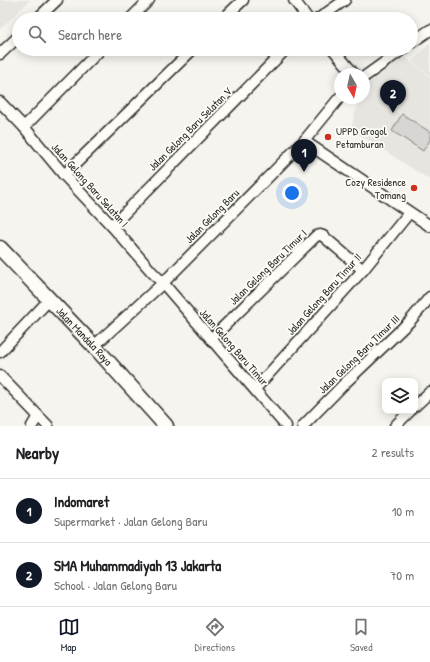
<!DOCTYPE html>
<meta charset="utf-8">
<style>
:root{--surface:#fff;--page:#f2f2f2;--text:#202124;--muted:#757577;--line:#e0e0e0;--accent:#111827}
body{margin:0;font-family:"Patrick Hand",sans-serif;background:var(--page);color:var(--text)}
.controls{position:absolute;right:12px;bottom:12px;display:grid;overflow:hidden;border-radius:8px;box-shadow:0 2px 10px #0003}
.controls button{width:36px;height:36px;display:grid;place-items:center;padding:0;border:0;border-bottom:1px solid var(--line);background:var(--surface);color:var(--text);font:20px sans-serif}
.compass{position:absolute;left:334px;top:68px;width:36px;height:36px;border-radius:50%;background:var(--surface);box-shadow:0 2px 10px #0003;rotate:171deg}
.you{position:absolute;left:292px;top:193px;width:14px;height:14px;margin:-10px;border:3px solid #fff;border-radius:50%;background:#1a73e8;box-shadow:0 0 0 6px #1a73e833}
.badge{display:grid;place-items:center;width:26px;height:26px;border-radius:50%;background:var(--accent);color:#fff;font-size:13px;font-weight:700}
.pin{position:absolute;translate:-50% -33px;filter:drop-shadow(0 1px 2px #0008)}
.pin::after{content:'';position:absolute;top:21px;width:14px;height:12px;background:inherit;clip-path:polygon(0 0,100% 0,50% 100%)}
.list{margin:0;padding:0;list-style:none}
h2{display:flex;justify-content:space-between;align-items:center;height:52px;margin:0;padding:0 16px;font-size:17px}
h2 small{font-size:13px;font-weight:400;color:var(--muted)}
.list li{display:grid;grid-template-columns:26px 1fr auto;gap:12px;align-items:center;box-sizing:border-box;height:64px;padding:0 16px;border-top:1px solid var(--line)}
.list b{display:block;font-size:15px;white-space:nowrap}
.list p{margin:0;font-size:13px;white-space:nowrap;color:var(--muted)}
.list em{font-size:13px;font-style:normal;color:var(--muted)}
.icon{flex:none;width:22px;height:22px;fill:none;stroke:currentColor;stroke-width:2;stroke-linecap:round;stroke-linejoin:round}
.map{position:relative;flex:none;width:430px;height:426px;overflow:hidden}
.search{position:absolute;background:var(--surface);box-shadow:0 2px 10px #0003;left:12px;right:12px;top:12px;height:44px;display:flex;align-items:center;gap:10px;box-sizing:border-box;padding:0 14px;border-radius:22px;color:var(--muted);font-size:15px}
.sheet{height:180px;background:var(--surface)}
nav{display:flex;justify-content:space-around;align-items:center;box-sizing:border-box;height:56px;border-top:1px solid var(--line);background:var(--surface);font-size:11px;color:var(--muted)}
nav a{display:grid;justify-items:center;gap:2px}
nav .on{color:var(--accent)}
.map>svg:first-child{display:block}
</style>
<div class="map">
<svg width="430" height="426" viewBox="0 0 430 426">
<rect width="100%" height="100%" fill="#f5f4ef"/>
<filter id="ink" filterUnits="userSpaceOnUse"><feTurbulence type="fractalNoise" baseFrequency=".025" numOctaves="2"/><feDisplacementMap in="SourceGraphic" scale="8" xChannelSelector="R" yChannelSelector="G"/><feConvolveMatrix kernelMatrix="1 2 1 2 8 2 1 2 1" color-interpolation-filters="sRGB"/></filter>
<g filter="url(#ink)">
<!-- built -->
<g fill="#e6e5e0">
<path d="M0 0H30L0 29Z"/>
<path d="M430 43V76L412 62Z"/>
<path d="M402 55 430 77V180L351 129 359 98H364V87Z"/>
</g>
<!-- green -->
<path fill="#d7d6d2" stroke="#81807e" d="M402 114 430 132V140L423 151 392 131Z"/>
<g fill="none" stroke-linecap="round" stroke-linejoin="round">
<!-- street casing -->
<g stroke="#2b2b2b" stroke-width="13">
<g id="street">
<path d="M294 0 308 19"/>
<path d="M37 19 57 0"/>
<path d="M130 19 149 0"/>
<path d="M223 19 243 0"/>
<path d="M318 19 345 0"/>
<path d="M411 43 430 30"/>
<path d="M333 49 354 74"/>
<path d="M0 54 19 36"/>
<path d="M364 77 403 49"/>
<path d="M0 102 24 127 64 175 112 226 152 272 163 283 286 426"/>
<path d="M24 127 101 49"/>
<path d="M304 141 430 226"/>
<path d="M64 175 193 49"/>
<path d="M112 226 286 49"/>
<path d="M211 339 316 236 320 235 323 236 363 270"/>
<path d="M94 346 163 283 304 141 340 97"/>
<path d="M0 352 49 300"/>
<path d="M0 376 48 426"/>
<path d="M255 389 363 270 409 213"/>
<path d="M415 406 430 392"/>
<path d="M32 426 38 416"/>
<path d="M303 426 344 384 410 321 430 297"/>
<path d="M395 426 410 411"/>
</g>
</g>
<!-- secondary casing -->
<g stroke="#2b2b2b" stroke-width="17">
<g id="secondary">
<path id="s1" d="M0 248 94 346 166 426"/>
</g>
</g>
<!-- street -->
<use href="#street" stroke="#fdfcf7" stroke-width="10"/>
<!-- secondary -->
<use href="#secondary" stroke="#fdfcf7" stroke-width="14"/>
</g>
</g>
<!-- markers -->
<g fill="#c8321e" stroke="#fdfcf7" stroke-width="1.5">
<circle cx="328" cy="137" r="4"/>
<circle cx="414" cy="188" r="4"/>
</g>
<g text-anchor="middle" dominant-baseline="central" stroke-width="3.5" stroke-linejoin="round" paint-order="stroke">
<!-- street labels -->
<g font-size="11" fill="#2b2b2b" stroke="#fdfcf7">
<text transform="translate(190 129) rotate(-45)">Jalan Gelong Baru Selatan V</text>
<text transform="translate(90 185) rotate(48)">Jalan Gelong Baru Selatan I</text>
<text transform="translate(212 216) rotate(-45)">Jalan Gelong Baru</text>
<text transform="translate(268 267) rotate(-44)">Jalan Gelong Baru Timur I</text>
<text transform="translate(324 294) rotate(-48)">Jalan Gelong Baru Timur II</text>
<text stroke="none"><textPath href="#s1" startOffset="122">Jalan Mandala Raya</textPath></text>
<text transform="translate(234 347) rotate(49)">Jalan Gelong Baru Timur</text>
<text transform="translate(359 354) rotate(-44)">Jalan Gelong Baru Timur III</text>
</g>
<!-- poi labels -->
<g font-size="11" fill="#2b2b2b" stroke="#fdfcf7" text-anchor="start">
<text x="336" y="131">UPPD Grogol<tspan x="336" dy="13">Petamburan</tspan></text>
<text x="406" y="182" text-anchor="end">Cozy Residence<tspan x="406" dy="13">Tomang</tspan></text>
</g>
</g>
</svg>
<div class="controls">
<button><svg class="icon" aria-label="layers" viewBox="0 0 24 24"><path d="M12 4l9 5-9 5-9-5zM3 14l9 5 9-5"/></svg></button>
</div>
<svg class="compass" viewBox="-18 -18 36 36"><path d="M0-13l5 13h-10z" fill="#e53935"/><path d="M0 13l5-13h-10z" fill="#757577"/></svg>
<div class="you"></div>
<div class="pin badge" style="left:304px;top:172px">1</div>
<div class="pin badge" style="left:393px;top:113px">2</div>
<div class="search"><svg class="icon" aria-label="search" viewBox="0 0 24 24"><circle cx="10" cy="10" r="6"/><path d="M15 15l6 6"/></svg>Search here</div>
</div>
<section class="sheet">
<h2>Nearby<small>2 results</small></h2>
<ul class="list">
<li><span class="badge">1</span><div><b>Indomaret</b><p>Supermarket · Jalan Gelong Baru</p></div><em>10 m</em></li>
<li><span class="badge">2</span><div><b>SMA Muhammadiyah 13 Jakarta</b><p>School · Jalan Gelong Baru</p></div><em>70 m</em></li>
</ul>
</section>
<nav>
<a class="on"><svg class="icon" aria-label="map" viewBox="0 0 24 24"><path d="M3 6l6-2 6 2 6-2v14l-6 2-6-2-6 2zM9 4v14M15 6v14"/></svg>Map</a>
<a><svg class="icon" aria-label="directions" viewBox="0 0 24 24"><path d="M12 3l9 9-9 9-9-9zM9 14v-3h6M13 9l2 2-2 2"/></svg>Directions</a>
<a><svg class="icon" aria-label="saved" viewBox="0 0 24 24"><path d="M7 4h10v16l-5-4-5 4z"/></svg>Saved</a>
</nav>
